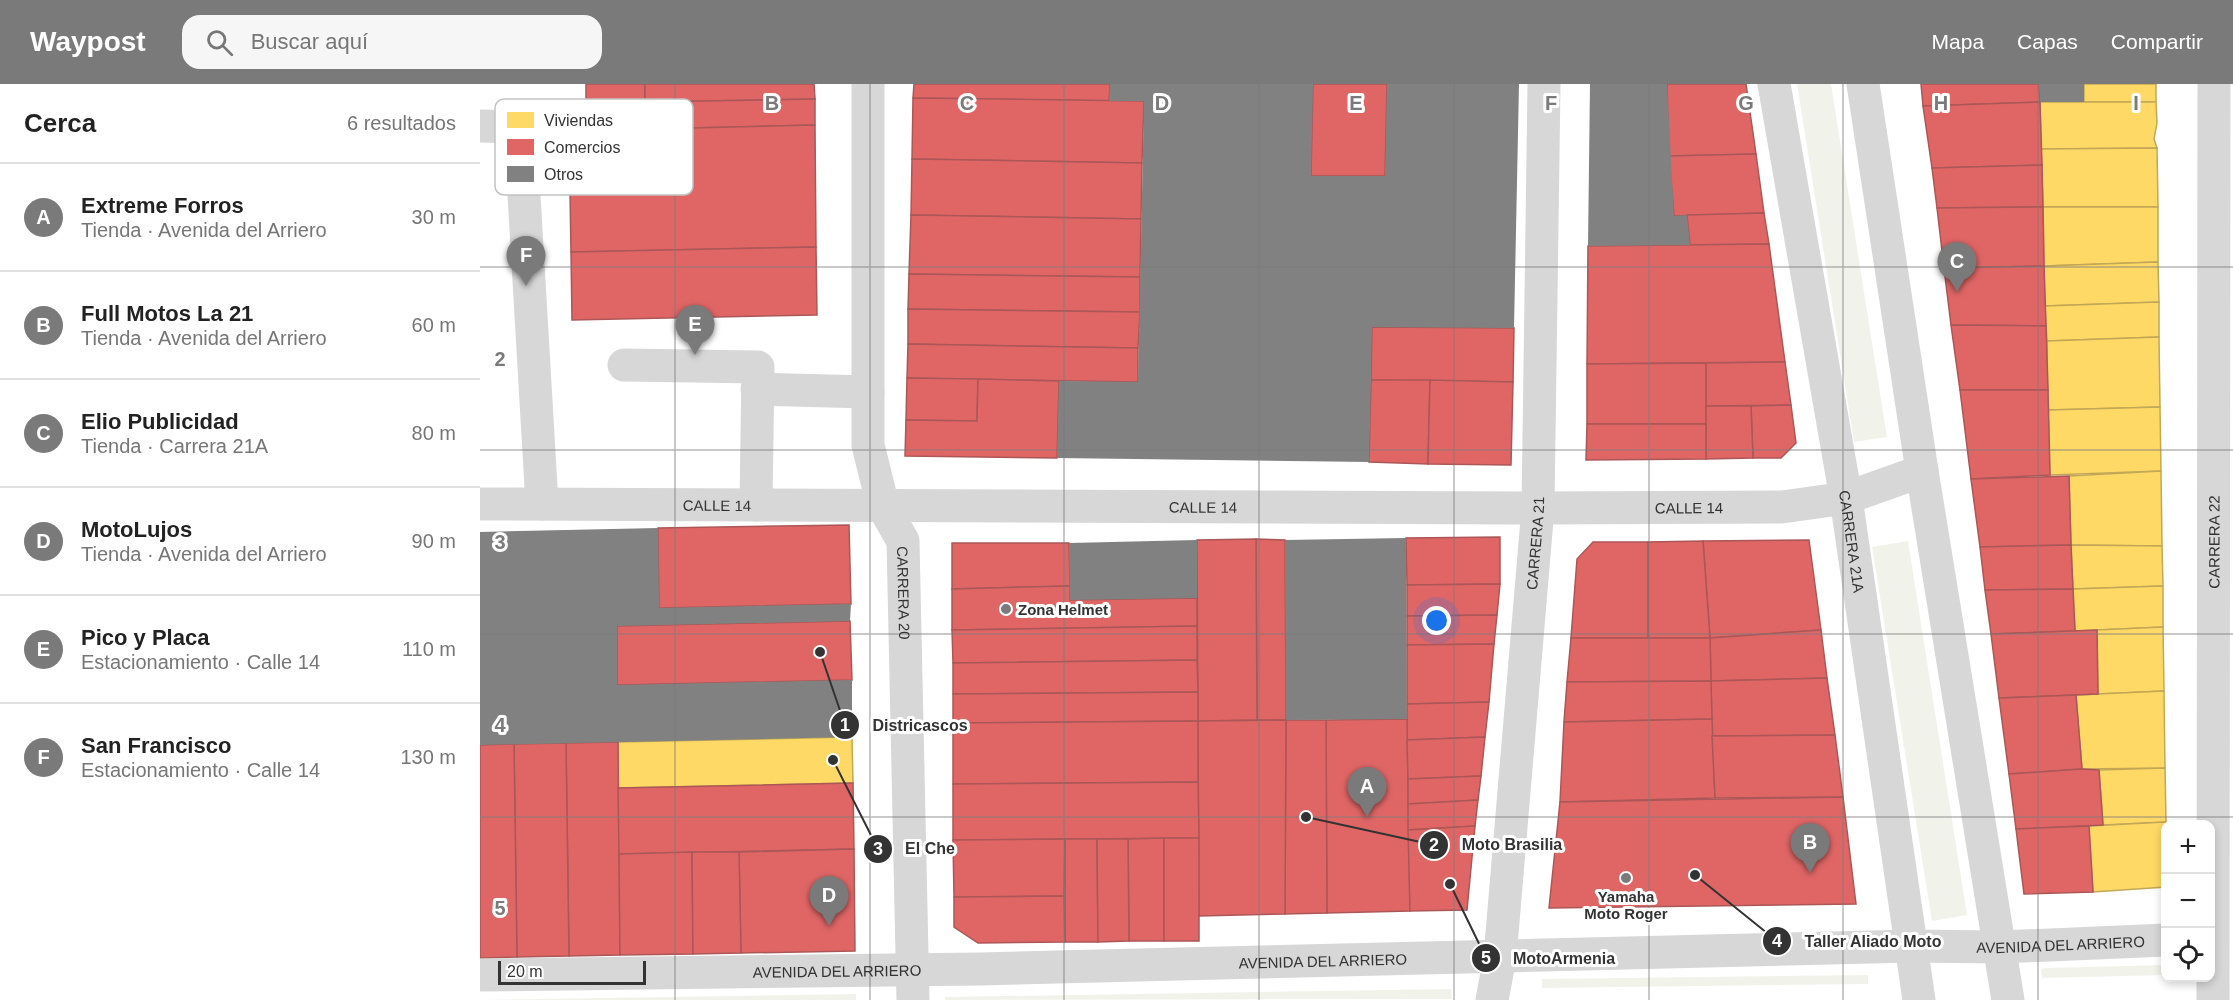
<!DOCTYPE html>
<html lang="es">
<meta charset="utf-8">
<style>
:root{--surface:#fff;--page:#f6f6f6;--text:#222;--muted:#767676;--line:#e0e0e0;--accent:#7a7a7a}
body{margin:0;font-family:Arial,sans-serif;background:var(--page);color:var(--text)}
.controls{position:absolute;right:18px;bottom:18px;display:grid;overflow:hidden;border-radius:12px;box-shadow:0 3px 9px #0003}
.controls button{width:54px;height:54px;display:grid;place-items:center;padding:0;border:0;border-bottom:2px solid var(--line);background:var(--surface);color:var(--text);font:30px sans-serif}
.scale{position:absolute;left:18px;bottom:15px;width:148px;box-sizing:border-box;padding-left:6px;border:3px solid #333;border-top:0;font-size:16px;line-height:21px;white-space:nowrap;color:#333;-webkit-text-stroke:4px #fff;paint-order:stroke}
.you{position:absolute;left:957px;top:537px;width:21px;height:21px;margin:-15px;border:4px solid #fff;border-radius:50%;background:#1a73e8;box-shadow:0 0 0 9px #1a73e833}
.badge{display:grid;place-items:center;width:39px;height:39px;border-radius:50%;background:var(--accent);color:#fff;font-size:20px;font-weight:700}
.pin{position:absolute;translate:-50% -50px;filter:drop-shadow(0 2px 3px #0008)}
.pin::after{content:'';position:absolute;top:32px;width:21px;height:18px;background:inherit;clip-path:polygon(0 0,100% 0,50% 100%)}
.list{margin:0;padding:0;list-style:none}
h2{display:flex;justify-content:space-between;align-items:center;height:78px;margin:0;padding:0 24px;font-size:26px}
h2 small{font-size:20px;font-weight:400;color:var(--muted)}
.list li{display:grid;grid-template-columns:39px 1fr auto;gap:18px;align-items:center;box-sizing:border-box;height:108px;padding:0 24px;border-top:2px solid var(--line)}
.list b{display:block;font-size:22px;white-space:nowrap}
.list p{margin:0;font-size:20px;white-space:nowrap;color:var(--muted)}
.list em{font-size:20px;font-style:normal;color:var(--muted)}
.icon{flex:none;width:33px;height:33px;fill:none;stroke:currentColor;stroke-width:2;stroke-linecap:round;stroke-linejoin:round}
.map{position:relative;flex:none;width:1753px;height:916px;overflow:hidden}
header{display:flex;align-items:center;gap:36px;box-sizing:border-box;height:84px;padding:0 30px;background:var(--accent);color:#fff}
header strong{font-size:28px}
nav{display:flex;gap:33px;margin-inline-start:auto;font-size:21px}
.search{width:420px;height:54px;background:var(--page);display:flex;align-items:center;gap:15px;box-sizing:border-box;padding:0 21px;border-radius:18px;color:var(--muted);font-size:22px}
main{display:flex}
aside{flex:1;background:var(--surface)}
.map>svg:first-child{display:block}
</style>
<header>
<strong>Waypost</strong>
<div class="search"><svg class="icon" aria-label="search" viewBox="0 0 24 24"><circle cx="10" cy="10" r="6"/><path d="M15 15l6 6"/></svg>Buscar aquí</div>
<nav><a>Mapa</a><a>Capas</a><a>Compartir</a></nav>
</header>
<main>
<aside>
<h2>Cerca<small>6 resultados</small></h2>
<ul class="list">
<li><span class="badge">A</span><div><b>Extreme Forros</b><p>Tienda · Avenida del Arriero</p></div><em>30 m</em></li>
<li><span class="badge">B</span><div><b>Full Motos La 21</b><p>Tienda · Avenida del Arriero</p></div><em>60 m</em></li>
<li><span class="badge">C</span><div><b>Elio Publicidad</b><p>Tienda · Carrera 21A</p></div><em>80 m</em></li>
<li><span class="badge">D</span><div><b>MotoLujos</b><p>Tienda · Avenida del Arriero</p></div><em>90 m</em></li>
<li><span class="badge">E</span><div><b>Pico y Placa</b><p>Estacionamiento · Calle 14</p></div><em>110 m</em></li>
<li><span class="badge">F</span><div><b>San Francisco</b><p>Estacionamiento · Calle 14</p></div><em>130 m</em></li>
</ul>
</aside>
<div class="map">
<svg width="1753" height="916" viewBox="0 0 1753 916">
<rect width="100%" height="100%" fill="#fff"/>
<!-- green -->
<g fill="#f1f3eb">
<path d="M1317 0H1351L1407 353 1374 358Z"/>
<path d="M1428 457 1487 831 1452 837 1392 463Z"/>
<path d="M1685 881V891L1562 894 1561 885 1565 884Z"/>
<path d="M1388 891V900L1062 904V895Z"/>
<path d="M971 905 972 915 465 916V913Z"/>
<path d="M376 910V916H0Z"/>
</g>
<!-- homes -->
<g fill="#ffd966" stroke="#c2a757" stroke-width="1.5">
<rect x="1604" y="0" width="72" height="18"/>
<path d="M1560 18H1676L1677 39 1674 55 1677 64 1561 65Z"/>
<path d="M1677 64 1678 123H1563L1561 65Z"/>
<path d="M1563 123H1678V178L1564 182Z"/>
<path d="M1678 178 1679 218 1565 222 1564 182Z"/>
<path d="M1679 218V253L1567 257 1565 222Z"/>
<path d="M1679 253 1680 323 1568 326 1567 257Z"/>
<path d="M1680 323 1681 387 1570 391 1568 326Z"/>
<path d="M1681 387 1682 462 1591 461 1589 392Z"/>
<path d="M1591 461 1682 462 1683 502 1593 505Z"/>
<path d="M1683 502V543L1595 547 1593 505Z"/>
<path d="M1683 543 1684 607 1618 610 1617 546Z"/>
<path d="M1684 607 1685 684 1602 685 1596 611Z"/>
<path d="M372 653 373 699 138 704V658Z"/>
<path d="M1685 684 1686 738 1623 741 1619 686Z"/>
<path d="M1686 738V803L1613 808 1609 742Z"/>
</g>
<!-- shops -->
<g fill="#e06666" stroke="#ac5757" stroke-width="1.5">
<path d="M106 0H165L164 45 106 47Z"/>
<path d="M165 0H334L335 15 165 18Z"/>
<path d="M434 0H630L629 17 433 14Z"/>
<path d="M833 0H907L905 92H831Z"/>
<path d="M1187 0H1266L1276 70 1189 72Z"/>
<path d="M1441 0H1559L1560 18 1443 22Z"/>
<path d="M433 14 664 17 662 79 432 75Z"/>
<path d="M335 15V41L164 45 165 18Z"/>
<path d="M1560 18 1562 81 1452 84 1443 22Z"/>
<path d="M335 41 336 163 91 168 89 47Z"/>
<path d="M1276 70 1284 129 1194 132 1189 72Z"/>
<path d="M432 75 662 79 661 135 431 131Z"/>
<path d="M1562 81 1563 123 1457 124 1452 84Z"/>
<path d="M1563 123 1564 182 1464 184 1457 124Z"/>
<path d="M1284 129 1289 160 1210 161 1207 131Z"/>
<path d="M431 131 661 135 660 193 429 190Z"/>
<path d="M1289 160 1305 278 1107 280 1108 162Z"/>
<path d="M336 163 337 231 92 236 91 168Z"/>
<path d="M1564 182 1566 242 1471 241 1464 184Z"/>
<path d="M429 190 660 193V228L428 225Z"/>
<path d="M428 225 660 228 658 264 428 260Z"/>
<path d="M1471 241 1566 242 1568 306H1480Z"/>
<path d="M892 243 1034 244 1033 298 891 296Z"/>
<path d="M428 260 658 264V298L427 294Z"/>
<path d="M1305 278 1311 321 1226 322V279Z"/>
<path d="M1226 279V340H1107V280Z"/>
<path d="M427 294 498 295 497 337 426 336Z"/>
<path d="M498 295 579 297 577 374 425 372 426 336 497 337Z"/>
<path d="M891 296H950L948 380 889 378Z"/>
<path d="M950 296 1033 298 1031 381 948 380Z"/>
<path d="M1480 306H1568L1570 391 1491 395Z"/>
<path d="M1311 321 1316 359 1301 374H1273L1271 322Z"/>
<path d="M1226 322H1271L1273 374 1226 375Z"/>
<path d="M1107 340H1226V375L1106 376Z"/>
<path d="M1589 392 1591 461 1500 463 1491 395Z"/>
<path d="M369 441 371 520 179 524 178 444Z"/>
<path d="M1020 453V500L927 501 926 454Z"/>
<path d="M776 455 805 456 806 636H777Z"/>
<path d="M776 455 777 636 718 637 717 456Z"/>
<path d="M1329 456 1341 546 1230 554 1223 457Z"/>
<path d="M1223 457 1230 554H1168V458Z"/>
<path d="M1113 458H1168V554H1091L1097 475Z"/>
<path d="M472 459H589L590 502 472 505Z"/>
<path d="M1591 461 1593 505 1505 506 1500 463Z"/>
<path d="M1020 500 1017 531 927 532V501Z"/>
<path d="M590 502V516L717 514V542L472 546V505Z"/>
<path d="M1593 505 1595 547 1511 550 1505 506Z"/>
<path d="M1017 531 1014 560 927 561V532Z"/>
<path d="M370 537 372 596 137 601V542Z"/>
<path d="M717 542V576L473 579 472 546Z"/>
<path d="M1341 546 1347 594 1231 597 1230 554Z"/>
<path d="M1617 546 1618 610 1519 614 1511 550Z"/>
<path d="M1091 554H1230L1231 597 1087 598Z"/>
<path d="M1014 560 1009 618 927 620V561Z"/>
<path d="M717 576 718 608 473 610V579Z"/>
<path d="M1347 594 1355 651 1232 652 1231 597Z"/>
<path d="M1231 597 1232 635 1084 638 1087 598Z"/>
<path d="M718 608V637L473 639V610Z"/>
<path d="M1596 611 1602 685 1529 690 1519 614Z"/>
<path d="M1009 618 1005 653 927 656V620Z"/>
<path d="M927 635 930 827 847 829 846 636Z"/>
<path d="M1232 635 1235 714 1080 718 1084 638Z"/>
<path d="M806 636H846L847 829 805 830Z"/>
<path d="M806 636 805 830 719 832 718 637Z"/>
<path d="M718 637V698L473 700V639Z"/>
<path d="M1355 651 1363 713 1235 714 1232 652Z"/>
<path d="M1005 653 1001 692 928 695 927 656Z"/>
<path d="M138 658 140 871 89 872 86 659Z"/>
<path d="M86 659 89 872 37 873 34 660Z"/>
<path d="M34 660 37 873 0 874V661Z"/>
<path d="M1602 685 1619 686 1623 741 1536 745 1529 690Z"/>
<path d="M1001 692 998 716 928 720V695Z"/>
<path d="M718 698 719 754 473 756V700Z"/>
<path d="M373 699 374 765 139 770 138 704Z"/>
<path d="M1363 713 1376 820 1069 824 1080 718Z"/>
<path d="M998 716 995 742 928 746V720Z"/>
<path d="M995 742 987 826 930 827 928 746Z"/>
<path d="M1609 742 1613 808 1544 810 1536 745Z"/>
<path d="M684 754V857H649L648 755Z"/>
<rect x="684" y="754" width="35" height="103"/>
<path d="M585 755 584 812 474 813 473 756Z"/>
<path d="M585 755H617L618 858H585Z"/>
<path d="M617 755H648L649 857 618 858Z"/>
<path d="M374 765 375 867 261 869 259 768Z"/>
<path d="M212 768 213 870 140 871 139 770Z"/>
<path d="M212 768H259L261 869 213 870Z"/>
<path d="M584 812 585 858 498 859 474 843V813Z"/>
</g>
<!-- building -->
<g fill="#818181">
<path d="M630 0H833L831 92H905L907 0H1039L1034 244 892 243 889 378 577 374 579 297 658 298 664 17H629Z"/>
<path d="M1110 0H1187L1194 132 1207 131 1210 161 1108 162Z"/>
<path d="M1559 0H1604V18H1560Z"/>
<path d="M178 444 179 524 371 520 370 537 137 542V601L372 596V653L0 661V448Z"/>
<path d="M926 454 927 635 806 636 805 456Z"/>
<path d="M717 456V514L590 516 589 459Z"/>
</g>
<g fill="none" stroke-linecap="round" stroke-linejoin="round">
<!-- minor -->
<g stroke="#d7d7d7" stroke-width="33">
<path id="s1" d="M388 0V361L403 422 423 457 433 916"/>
<path id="s2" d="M1294 0 1366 414 1439 916"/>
<path d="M1383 0 1442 387 1528 916"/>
<path d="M0 42 40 43 62 420"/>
<path d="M144 281 278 283 276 421"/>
<path d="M277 305 388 308"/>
<path id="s3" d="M0 420 1058 424 1302 423 1366 414 1442 387"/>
<path id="s4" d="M0 891 500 885 1432 862 1520 863 1686 856"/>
<path id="s5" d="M1012 916 1020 873 1058 424 1064 0"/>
<path id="s6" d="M1733 916 1734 0"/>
</g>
</g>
<!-- grid -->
<path fill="none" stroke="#7a7a7a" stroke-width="1.5" stroke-opacity="0.55" d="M195 0V916M390 0V916M584 0V916M779 0V916M974 0V916M1169 0V916M1363 0V916M1558 0V916M0 183H1753M0 366H1753M0 550H1753M0 733H1753"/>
<!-- markers -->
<g fill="#7a7a7a" stroke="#fff" stroke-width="2">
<circle cx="526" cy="525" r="6"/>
<circle cx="1146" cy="794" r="6"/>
</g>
<g text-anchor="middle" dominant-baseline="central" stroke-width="6" stroke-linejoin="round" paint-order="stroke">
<!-- street labels -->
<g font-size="15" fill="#333" stroke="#fff">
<text stroke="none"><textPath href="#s3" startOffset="237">CALLE 14</textPath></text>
<text stroke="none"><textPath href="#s3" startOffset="723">CALLE 14</textPath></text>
<text stroke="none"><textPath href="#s3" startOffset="1209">CALLE 14</textPath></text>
<text stroke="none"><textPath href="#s2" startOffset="464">CARRERA 21A</textPath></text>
<text stroke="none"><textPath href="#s6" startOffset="458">CARRERA 22</textPath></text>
<text stroke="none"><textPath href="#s5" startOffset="459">CARRERA 21</textPath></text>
<text stroke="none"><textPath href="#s1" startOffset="516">CARRERA 20</textPath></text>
<text stroke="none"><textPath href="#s4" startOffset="1581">AVENIDA DEL ARRIERO</textPath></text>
<text stroke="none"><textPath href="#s4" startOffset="843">AVENIDA DEL ARRIERO</textPath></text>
<text stroke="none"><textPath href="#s4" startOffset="357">AVENIDA DEL ARRIERO</textPath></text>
</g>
<!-- poi labels -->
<g font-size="15" font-weight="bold" fill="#333" stroke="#fff" text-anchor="start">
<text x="538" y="525">Zona Helmet</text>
<text x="1146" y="812" text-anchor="middle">Yamaha<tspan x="1146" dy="17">Moto Roger</tspan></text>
</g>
</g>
<!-- legend -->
<rect x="15" y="15" width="198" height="96" rx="9" fill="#fff" stroke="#c2c2c2" stroke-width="1.5"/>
<rect x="27" y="28" width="27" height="16" fill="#ffd966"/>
<rect x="27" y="55" width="27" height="16" fill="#e06666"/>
<rect x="27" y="82" width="27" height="16" fill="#818181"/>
<g font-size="16" fill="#333">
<text x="64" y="42">Viviendas</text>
<text x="64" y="69">Comercios</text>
<text x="64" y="96">Otros</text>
</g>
<g font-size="20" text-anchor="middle" font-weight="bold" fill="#7a7a7a" stroke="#fff" stroke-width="6" stroke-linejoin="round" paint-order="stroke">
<text x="292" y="26">B</text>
<text x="487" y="26">C</text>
<text x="682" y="26">D</text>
<text x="876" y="26">E</text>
<text x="1071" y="26">F</text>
<text x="1266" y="26">G</text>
<text x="1461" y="26">H</text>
<text x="1656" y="26">I</text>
<text x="20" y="282">2</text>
<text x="20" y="465">3</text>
<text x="20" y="648">4</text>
<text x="20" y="831">5</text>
</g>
<!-- callouts -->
<path fill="none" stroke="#333" stroke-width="2" d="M340 568L365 641M826 733L954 761M353 676L398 765M1215 791L1297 857M970 800L1006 874"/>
<g fill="#333" stroke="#fff" stroke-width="2">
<circle cx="340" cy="568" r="6"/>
<circle cx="826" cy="733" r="6"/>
<circle cx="353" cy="676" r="6"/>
<circle cx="1215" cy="791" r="6"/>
<circle cx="970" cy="800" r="6"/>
<circle cx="365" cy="641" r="15"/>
<circle cx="954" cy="761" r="15"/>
<circle cx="398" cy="765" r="15"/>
<circle cx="1297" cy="857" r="15"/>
<circle cx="1006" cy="874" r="15"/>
</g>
<g font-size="18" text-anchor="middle" font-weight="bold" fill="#fff">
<text x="365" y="647">1</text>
<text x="954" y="767">2</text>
<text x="398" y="771">3</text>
<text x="1297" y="863">4</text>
<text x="1006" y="880">5</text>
</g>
<g font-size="16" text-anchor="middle" font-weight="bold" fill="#333" stroke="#fff" stroke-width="6" stroke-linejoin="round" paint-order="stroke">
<text x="440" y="647">Districascos</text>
<text x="1032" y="766">Moto Brasilia</text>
<text x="450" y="770">El Che</text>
<text x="1393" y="863">Taller Aliado Moto</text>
<text x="1084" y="880">MotoArmenia</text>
</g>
</svg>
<div class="controls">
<button>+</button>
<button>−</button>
<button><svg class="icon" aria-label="locate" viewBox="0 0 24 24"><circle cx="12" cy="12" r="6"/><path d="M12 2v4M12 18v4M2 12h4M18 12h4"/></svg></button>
</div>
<div class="scale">20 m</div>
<div class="you"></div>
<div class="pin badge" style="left:887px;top:733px">A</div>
<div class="pin badge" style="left:1330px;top:789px">B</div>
<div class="pin badge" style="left:1477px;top:208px">C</div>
<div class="pin badge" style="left:349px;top:842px">D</div>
<div class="pin badge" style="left:215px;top:271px">E</div>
<div class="pin badge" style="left:46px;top:202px">F</div>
</div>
</main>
